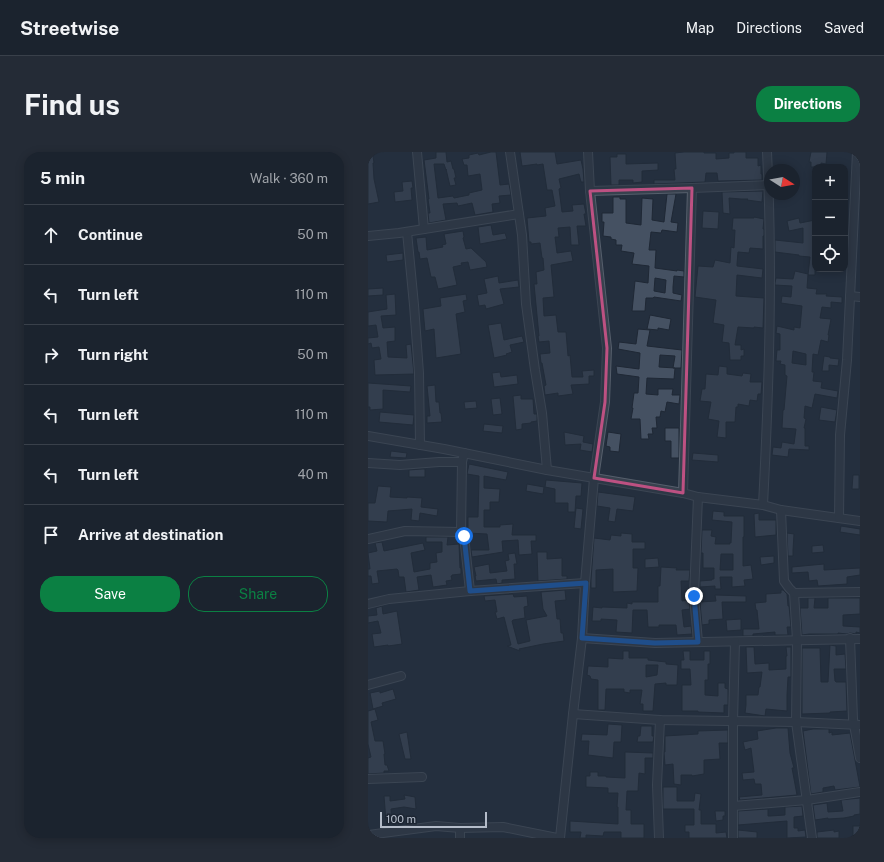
<!DOCTYPE html>
<meta charset="utf-8">
<style>
:root{--surface:#1b232e;--page:#242b36;--text:#f1f3f6;--muted:#a0a4aa;--line:#39404a;--accent:#0b8043}
body{margin:0;font-family:"Public Sans",sans-serif;background:var(--page);color:var(--text)}
.controls{position:absolute;right:12px;top:12px;display:grid;overflow:hidden;border-radius:8px;box-shadow:0 2px 10px #0003}
.controls button{width:36px;height:36px;display:grid;place-items:center;padding:0;border:0;border-bottom:1px solid var(--line);background:var(--surface);color:var(--text);font:20px sans-serif}
.compass{position:absolute;left:396px;top:12px;width:36px;height:36px;border-radius:50%;background:var(--surface);box-shadow:0 2px 10px #0003;rotate:101deg}
.scale{position:absolute;left:12px;bottom:10px;width:107px;box-sizing:border-box;padding-left:4px;border:2px solid #b4bcc9;border-top:0;font-size:11px;line-height:14px;white-space:nowrap;color:#b4bcc9;-webkit-text-stroke:3px #1d2633;paint-order:stroke}
.stop{position:absolute;width:12px;height:12px;margin:-9px;border:3px solid #1a73e8;border-radius:50%;background:#fff}
.stop.end{background:#1a73e8;border-color:#fff;box-shadow:0 1px 4px #0008}
.list{margin:0;padding:0;list-style:none}
h2{display:flex;justify-content:space-between;align-items:center;height:52px;margin:0;padding:0 16px;font-size:17px}
h2 small{font-size:13px;font-weight:400;color:var(--muted)}
.list li{display:grid;grid-template-columns:26px 1fr auto;gap:12px;align-items:center;box-sizing:border-box;height:60px;padding:0 16px;border-top:1px solid var(--line)}
.list b{display:block;font-size:15px;white-space:nowrap}
.list em{font-size:13px;font-style:normal;color:var(--muted)}
.actions{display:flex;gap:8px;padding:12px 16px}
.actions a{flex:1;padding:9px 0;border:1px solid var(--accent);border-radius:16px;text-align:center;font-size:14px;color:var(--accent)}
.actions .main{background:var(--accent);color:#fff}
.icon{flex:none;width:22px;height:22px;fill:none;stroke:currentColor;stroke-width:2;stroke-linecap:round;stroke-linejoin:round}
.map{position:relative;flex:none;width:492px;height:686px;overflow:hidden;border-radius:16px}
header{display:flex;align-items:center;gap:24px;box-sizing:border-box;height:56px;padding:0 20px;background:var(--surface);border-bottom:1px solid var(--line)}
header strong{font-size:19px}
nav{display:flex;gap:22px;margin-inline-start:auto;font-size:14px}
.intro{display:flex;align-items:center;justify-content:space-between;box-sizing:border-box;height:96px;padding:0 24px}
h1{margin:0;font-size:28px}
.button{padding:10px 18px;border-radius:16px;background:var(--accent);color:#fff;font-size:14px;font-weight:700}
main{display:flex;gap:24px;padding:0 24px}
aside{flex:1;background:var(--surface);border-radius:16px;box-shadow:0 2px 10px #0003}
.map>svg:first-child{display:block}
</style>
<header>
<strong>Streetwise</strong>
<nav><a>Map</a><a>Directions</a><a>Saved</a></nav>
</header>
<div class="intro"><h1>Find us</h1><a class="button">Directions</a></div>
<main>
<aside>
<h2>5 min<small>Walk · 360 m</small></h2>
<ul class="list">
<li><svg class="icon" aria-label="ahead" viewBox="0 0 24 24"><path d="M12 20V5M6 11l6-6 6 6"/></svg><div><b>Continue</b></div><em>50 m</em></li>
<li><svg class="icon" aria-label="left" viewBox="0 0 24 24"><path d="M17 20v-9H6M10 6l-5 5 5 5"/></svg><div><b>Turn left</b></div><em>110 m</em></li>
<li><svg class="icon" aria-label="right" viewBox="0 0 24 24"><path d="M7 20v-9h11M14 6l5 5-5 5"/></svg><div><b>Turn right</b></div><em>50 m</em></li>
<li><svg class="icon" aria-label="left" viewBox="0 0 24 24"><path d="M17 20v-9H6M10 6l-5 5 5 5"/></svg><div><b>Turn left</b></div><em>110 m</em></li>
<li><svg class="icon" aria-label="left" viewBox="0 0 24 24"><path d="M17 20v-9H6M10 6l-5 5 5 5"/></svg><div><b>Turn left</b></div><em>40 m</em></li>
<li><svg class="icon" aria-label="arrive" viewBox="0 0 24 24"><path d="M6 21V4h12l-3 4 3 4H6"/></svg><div><b>Arrive at destination</b></div></li>
</ul>
<div class="actions"><a class="main">Save</a><a>Share</a></div>
</aside>
<div class="map">
<svg width="492" height="686" viewBox="0 0 492 686">
<rect width="100%" height="100%" fill="#242f3e"/>
<!-- building -->
<g fill="#455162" stroke="#1f2835" fill-rule="evenodd">
<path d="M68 0H78L79 10 83 9 85 17H86L88 26H86L88 33 82 34 78 17V18L76 12H66L70 46 85 44 86 46 101 43V41L114 38 112 22 100 24 99 13H96L94 7 101 6V3L110 1 111 3 123 0H128L132 33 141 32 143 43 131 44 132 51 124 52 125 60 107 63 104 51 90 54 89 51 75 52 78 68 61 71 60 61H62L60 47H61L56 8 68 6Z"/>
<path d="M152 0H187L189 12 213 8 215 17 216 30H213L211 22 191 27 193 36 191 37 194 60 205 59 204 53 216 52 218 62H216L218 74H209L211 93H203L202 75 190 76 191 85H187L189 101 203 99 205 109 183 113 186 145 175 146 176 164 188 163 190 180H198L200 204 202 203 204 225H215L214 219 226 218V224H221V232L203 233 205 242 190 244V241L177 243 176 234 178 233 174 211H173L172 202 182 201 181 189 171 190 170 184H171L166 132H169L168 120 176 118 175 106H174L172 91 163 92V90H161L159 66 178 64 177 56 187 54 184 38H179L175 12 169 13V12L154 14Z"/>
<path d="M316 0H336V1H348V7L361 6V1H366V0H378V6H390V14L393 13V22H394V28L350 29 349 21H338L337 30 286 32V28H307L306 17H308L307 1Z"/>
<path d="M443 0H459L458 12 453 11V15H443V10H441Z"/>
<path d="M249 2H258V12L290 11V18L274 19V30L265 31V28H251V33H243L242 5H249Z"/>
<path d="M5 4 6 11H5L6 27 11 50 0 52V5Z"/>
<path d="M44 29 45 36H43L44 48 27 50 26 40 35 39 34 30Z"/>
<path d="M395 39 394 50 379 48 380 47H373L361 46 362 62 355 61 354 40Z"/>
<path d="M299 42H308L303 70 310 71 309 80 294 78 293 81 283 80 281 98H288L287 116 309 119V118L316 119V125L306 124 305 135V141L314 143 313 149 286 145 285 146H278L277 159H264L267 129 280 131 281 114 264 112 266 101 253 99 254 93H248V88L243 87V85L235 84 236 70H234V61H245V45H252V47H258V71L273 73 274 46 285 47 284 68 296 70ZM287 126 298 128 297 141 286 139Z"/>
<path d="M335 59 351 60 350 77 334 76Z"/>
<path d="M386 65 396 67 395 77H396V84H395V97L382 96 381 101 370 100 369 112V114L395 117 394 126 369 123 368 143V144L396 146 395 176 386 175V176L370 175 367 193H373V198L376 197V204H373V208H362L361 191 354 190 356 173 345 171 348 148 327 145 330 114 345 115 347 108 362 111 363 95 366 96 367 78H364L365 66H386Z"/>
<path d="M431 66 432 71 447 68V123H440L442 105 431 104V103L407 100V88L435 91V76L421 79 419 69Z"/>
<path d="M123 73 125 83 137 81 139 87 112 92 110 75Z"/>
<path d="M95 79 96 85 95 86 98 97 103 96 118 110 119 115 102 118 100 110 93 111 94 113 85 115 89 133 70 137 67 125H63L59 106 52 107 51 100H50L48 86 58 85 59 98 75 95 74 93 78 92 76 82Z"/>
<path d="M35 101V108L19 110 18 103Z"/>
<path d="M427 119 440 122 439 136 449 137 448 142H459L458 144 474 145V151L463 150V156L454 155 452 166 463 167 460 183H461L460 190 453 188 450 203 445 202 444 220H446L445 229 454 230 453 236 470 239 469 246 447 242 444 256 437 254 436 266 438 267 436 276H437V294H441V298L421 297 420 305 404 303 405 295 413 296 414 290 426 292 428 277 414 276 415 258H416L419 224 417 223V213L412 212 413 209H408L409 198H412V182L408 181 409 174 426 178V175L432 176 434 154 413 151 414 144 423 145 424 134 407 133V131L408 126 425 127ZM425 199 438 202V213L424 211Z"/>
<path d="M130 124 131 131 150 128 151 135 132 137 136 152 118 157 117 153 111 154 109 143 119 141 116 127Z"/>
<path d="M15 136V143L0 144V137Z"/>
<path d="M27 142 28 163 13 164 15 176 27 175V189L19 190 20 205 39 206 38 193 43 192 46 222 7 223 6 208 13 207 11 195 4 196 3 191 0 192V186L10 185 8 173 0 174V160L19 157 18 143Z"/>
<path d="M98 142 99 148 95 149 97 160 88 162 93 202 68 206 66 177 57 179 55 157 73 154 72 146Z"/>
<path d="M282 163 303 167 301 178 290 176V178L279 177Z"/>
<path d="M133 171 136 188 154 184 156 190 142 193 144 200 138 202 139 203 126 206 120 173Z"/>
<path d="M270 177 282 178 279 194 314 198 313 216H305L307 204 292 203 291 215 307 216 306 227 279 226 278 242 290 243V237H305L304 243H312L311 252 299 250 297 260 293 259 292 265H288L289 276H284L285 282H280L281 287H273L272 267H263L265 256H264L266 241H270L271 225 249 222 248 214 271 217 272 201 250 197 251 190 268 192Z"/>
<path d="M456 204 462 205V206L471 207 470 214 461 213V219H454Z"/>
<path d="M351 214 359 215V222L374 224 375 221 383 222 382 230H394L393 242H390L389 249 382 248 381 254 370 252V255H368L367 270H358V286L349 285 351 269 340 267 343 250 332 249 334 237H337L338 222 350 223Z"/>
<path d="M132 220 133 225 149 223 150 232 126 235 124 221Z"/>
<path d="M0 231 43 234 42 240 15 238V257L2 258V255H0Z"/>
<path d="M67 233 68 250H71L72 261H73L74 270 59 271V264H62L59 234Z"/>
<path d="M153 243V247H165L166 262H169V269L163 270V271L154 272V277L148 278 145 244Z"/>
<path d="M132 246 134 262 125 263 123 247Z"/>
<path d="M108 249 109 256 97 257 96 250Z"/>
<path d="M453 255 469 258 467 270 451 268Z"/>
<path d="M12 260 46 263 45 273 11 270Z"/>
<path d="M116 272 135 274 134 281 115 279Z"/>
<path d="M297 276H311V306H303V289H297Z"/>
<path d="M196 280 216 284 215 290 225 292 224 300 212 298 213 292 197 293Z"/>
<path d="M240 280 253 282 251 300 242 299V295L238 294Z"/>
<path d="M23 299 39 301 38 306 22 305Z"/>
<path d="M325 301 350 303V310L324 308Z"/>
<path d="M101 312 140 320 138 328 116 324V336L132 337 131 350H122V358H116V375H132V373L145 372 144 383H168V389H163L164 402 151 403 150 388 134 389 135 400 104 405 103 398H121L119 382 100 381V365H110L111 324 99 322Z"/>
<path d="M54 317H57V325H41V318Z"/>
<path d="M485 323H491V337H484Z"/>
<path d="M178 328 214 331 213 344H208L207 360H200V351H187V337L177 335Z"/>
<path d="M159 332 176 335 175 342 158 339Z"/>
<path d="M10 334 23 335 22 345 39 346V345L54 346 53 355 70 357 69 364 52 361 51 369 43 368 44 357 20 359 19 370 0 369V351H7Z"/>
<path d="M230 340 267 345 265 359 249 357 247 370 240 369 242 356 229 354Z"/>
<path d="M208 356 215 357 213 377 206 376Z"/>
<path d="M345 359 356 360V364H376V385H375V414L383 413 385 427 376 428 377 434 364 435V425H352L353 437H347V434L332 435V429L344 428V427H346V416H335V401H333L334 378H344L343 384 348 385 347 392H362L361 391H363L364 370 344 368ZM353 402H365V418H352Z"/>
<path d="M391 361V368H408V383L387 385 386 362Z"/>
<path d="M473 374 492 377V383L472 380Z"/>
<path d="M253 381 264 382V390H277V397H265V416H270L269 439 245 440V417L228 418V436H223V428L226 386 242 388 243 383 253 384Z"/>
<path d="M419 381 426 382 425 398V404H420Z"/>
<path d="M58 385H80L79 393 91 392 92 416H93V422L84 423V424H83L84 428 78 429 79 433 65 435 63 423 49 425 51 438 38 440 36 425H31L30 418 29 417 9 419 11 431 4 432 3 424H0V417H2L0 401 9 399 7 391 14 390 16 399 55 391 57 398 43 401 46 420 62 417V411L69 410 68 401 74 400V390H58Z"/>
<path d="M455 393 456 400 444 401V394Z"/>
<path d="M169 400H179V407L194 406V424H199V427L170 429Z"/>
<path d="M147 401 149 412H146L147 427 134 428V431L129 432 128 427 108 429 107 424H108L106 415 121 412 122 421 139 419 137 409 141 408 140 402Z"/>
<path d="M406 404V411L393 413 392 405Z"/>
<path d="M290 406 291 415 277 416V407Z"/>
<path d="M456 412V418L492 416V423L479 425V432L450 434 449 428 441 429 440 420 424 421V415Z"/>
<path d="M293 415 309 416 308 418H322L321 429H313L314 449 321 448 322 457 314 458 316 475 323 474 324 482 309 483 308 473H291V475H280L279 458H265L264 481 248 480 249 468 233 467V469H224L225 455 234 456V455L259 456V451L264 452V450H290V434H292Z"/>
<path d="M197 438 198 448 187 449 189 467H192L193 481H195L196 489 175 492 151 497 152 499 139 494 143 493 136 465 129 467 127 460H129L127 448 117 449 116 444 145 442 146 445 159 444 160 454 156 455 157 466 145 468 144 469 150 492 162 489 158 468 179 464 175 457 173 440Z"/>
<path d="M413 438H415L419 442 420 454H421L423 475H419L420 483H407V480L385 482V484H375V477H391L389 458H388L387 451 398 450V442L413 441Z"/>
<path d="M347 443 378 444V450H354L355 467 341 468V472L334 473 332 450 348 449Z"/>
<path d="M440 446H447L446 456H460V446H492V462L475 463V474L492 475V481L488 480V482L482 481 479 482 470 481V482H441L434 483 432 456H440Z"/>
<path d="M14 454 15 462 29 459 34 492 20 494V493L6 495 4 482 13 481 10 469 0 471V464L9 463 8 456Z"/>
<path d="M373 467V478L359 479 358 468Z"/>
<path d="M462 493 468 494V503L477 502 478 517H466L467 529 468 530H478L479 559 462 560V561L434 562V496H452L453 530H460Z"/>
<path d="M378 495H386L387 512 401 511V518L418 517V504H419L418 495H423V525H420L419 543V559L398 557 397 564 377 561 378 553V543H390L391 535H392L394 520 379 521Z"/>
<path d="M255 499H261V506H280V508L298 510V512L310 513 309 533H298V531L287 532 285 559H275V552H272L274 538H262V541L256 540V537H238L237 558H230V528L223 527 222 524 219 523 220 514 240 515V506L255 507ZM278 513H290L289 523 278 525Z"/>
<path d="M315 499H322V508H336V499H342V512H340V528H337V543L350 544V531H357V536L360 537V553H356V561L330 560V559H314V533H323L322 517H313V508H316Z"/>
<path d="M25 537 28 547 14 551 15 554 5 557 2 541 12 539V541Z"/>
<path d="M7 557 10 568 3 570 7 589H15L17 602H16L17 613H19L21 619H16V621L0 622V606L3 605 0 592V559Z"/>
<path d="M240 572 254 573 253 590H246L245 606 220 603 221 589H213L214 582 239 583Z"/>
<path d="M273 574H284V584H286L285 590H269L270 584H272Z"/>
<path d="M408 576H420L422 601 426 616H424L429 643 372 648 371 645 394 643 393 632H387L386 627 375 628 374 621 386 620 383 596 377 598 375 590 390 587 389 579Z"/>
<path d="M445 577H461V581L464 580V583L482 581 492 635 467 638 466 634 455 636V640L443 642 435 579Z"/>
<path d="M360 578V591H351L352 607 336 608V622L324 624V623H313V633L306 632 305 612 297 613 296 600H297V584L330 582V579Z"/>
<path d="M39 580 43 607H37L31 582Z"/>
<path d="M257 600 285 601V606H277V622L271 621 270 639H259L258 658H263V672H276V686H253V680H236L235 684 218 683V686H212L213 680H202V669L250 672V655H249L250 641H240V636L218 635V624H222V620H230V624H238V625L257 626Z"/>
<path d="M295 635H309V649H326L327 641 333 642 331 658H333V672H348V681L358 680 359 686H321V680H317V673H326V657H295Z"/>
<path d="M36 643 47 645 48 657 36 655 23 657 24 669H18L16 644H22V649L37 647Z"/>
<path d="M492 646V662L486 663V664L476 666 460 667V666L447 668 445 653 459 651 460 660 475 659 473 648Z"/>
<path d="M434 654 435 664 426 665V676H430V679L437 678 438 685 419 686V669L370 673V659L400 657V664H402L417 663V655Z"/>
<path d="M347 659H357V664H355V668L348 669Z"/>
<rect x="485" y="674" width="7" height="12"/>
<path d="M370 678 389 680V686H370Z"/>
<path d="M466 678V680L471 679V686H449V680Z"/>
</g>
<g fill="none" stroke-linecap="round" stroke-linejoin="round">
<!-- street casing -->
<g stroke="#565f6c" stroke-width="10">
<g id="street">
<path d="M49 0 56 77"/>
<path d="M142 0 154 83 158 152 167 218 174 261 179 318"/>
<path d="M222 39 324 36 400 33"/>
<path d="M39 80 46 153 51 221 52 293"/>
<path d="M0 84 31 81 151 62"/>
<path d="M482 144 492 145"/>
<path d="M0 284 76 297 179 318 315 341 330 345 395 353 413 358 492 369"/>
<path d="M96 301 94 310 93 380 96 384 102 439"/>
<path d="M0 311 32 313 71 310H94"/>
<path d="M315 341 324 36"/>
<path d="M330 345 326 444 330 490"/>
<path d="M395 353C401 236 405 118 399 0"/>
<path d="M413 358 416 429 421 436 426 441 429 488 428 570 444 686"/>
<path d="M471 366 472 283 479 208 489 0"/>
<path d="M0 387 37 379 93 380"/>
<path d="M426 441 492 440"/>
<path d="M0 452 21 447 102 439 217 431"/>
<path d="M214 486 287 491 492 487"/>
<path d="M482 486 485 567 492 606"/>
<path d="M0 533 33 524"/>
<path d="M205 562 292 568 428 570 492 573"/>
<path d="M0 627 54 625"/>
<path d="M365 654 439 648 492 640"/>
<path d="M0 683 68 674 92 676 135 675 189 686"/>
<path d="M92 686V676"/>
<path d="M192 686 205 562 214 486 217 431 226 326 237 250 239 196 222 39 220 0"/>
<path d="M291 686 289 633 292 568"/>
<path d="M365 686V570L367 490"/>
</g>
</g>
<!-- street -->
<use href="#street" stroke="#38414e" stroke-width="8"/>
</g>
<g fill="none" stroke-linecap="round" stroke-linejoin="round">
<!-- route -->
<path stroke="#1a73e8" stroke-width="5" d="M96 384 102 439 218 431 214 486 287 491 330 490 326 444"/>
</g>
<!-- marked area -->
<path d="M0 0H492V686H0ZM324 36 315 341 226 326 237 250 239 196 222 39Z" fill="#242f3e" fill-opacity=".55" fill-rule="evenodd"/>
<path fill="none" stroke="#bd5182" stroke-width="3" stroke-linejoin="round" d="M324 36 315 341 226 326 237 250 239 196 222 39Z"/>
</svg>
<div class="controls">
<button>+</button>
<button>−</button>
<button><svg class="icon" aria-label="locate" viewBox="0 0 24 24"><circle cx="12" cy="12" r="6"/><path d="M12 2v4M12 18v4M2 12h4M18 12h4"/></svg></button>
</div>
<svg class="compass" viewBox="-18 -18 36 36"><path d="M0-13l5 13h-10z" fill="#e53935"/><path d="M0 13l5-13h-10z" fill="#a0a4aa"/></svg>
<div class="scale">100 m</div>
<div class="stop" style="left:96px;top:384px"></div>
<div class="stop end" style="left:326px;top:444px"></div>
</div>
</main>
